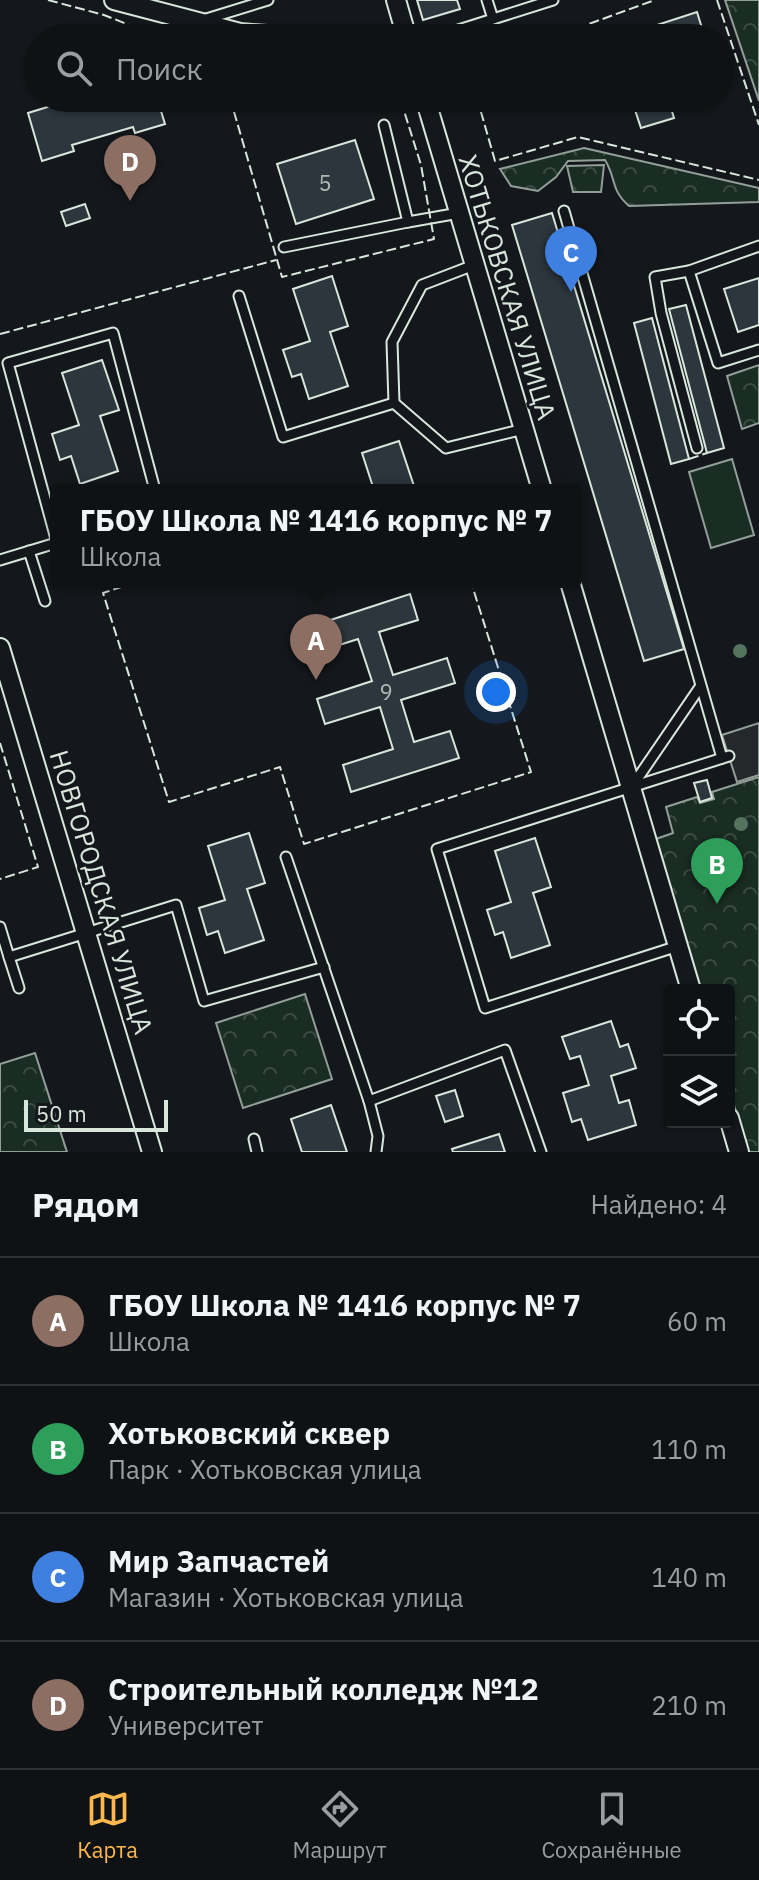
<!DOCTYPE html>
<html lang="ru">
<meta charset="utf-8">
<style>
:root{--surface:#0f1215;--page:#181b1e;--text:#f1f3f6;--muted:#9b9ea0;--line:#2f3234;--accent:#ffb74d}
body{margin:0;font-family:"IBM Plex Sans",sans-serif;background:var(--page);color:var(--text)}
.controls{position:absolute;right:24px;bottom:24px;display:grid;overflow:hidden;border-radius:8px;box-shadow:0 2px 6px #0004}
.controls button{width:72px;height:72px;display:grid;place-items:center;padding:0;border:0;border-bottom:2px solid var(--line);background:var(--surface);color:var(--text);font:40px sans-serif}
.scale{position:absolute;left:24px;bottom:20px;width:144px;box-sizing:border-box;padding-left:8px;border:4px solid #d8e6dc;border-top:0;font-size:22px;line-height:28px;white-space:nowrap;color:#d8e6dc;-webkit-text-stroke:6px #14181c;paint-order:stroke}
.you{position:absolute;left:496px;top:692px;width:28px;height:28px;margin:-20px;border:6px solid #fff;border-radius:50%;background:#1a73e8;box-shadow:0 0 0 12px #1a73e833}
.badge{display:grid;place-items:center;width:52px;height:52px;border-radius:50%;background:var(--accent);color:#fff;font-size:26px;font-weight:700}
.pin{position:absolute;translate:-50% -66px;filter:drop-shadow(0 2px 4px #0008)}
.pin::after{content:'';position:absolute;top:42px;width:28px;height:24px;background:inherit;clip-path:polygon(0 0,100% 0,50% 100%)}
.popup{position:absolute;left:50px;top:484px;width:532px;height:104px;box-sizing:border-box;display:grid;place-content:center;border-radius:8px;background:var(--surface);filter:drop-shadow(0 2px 6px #0005);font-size:26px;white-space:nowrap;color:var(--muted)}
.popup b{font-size:30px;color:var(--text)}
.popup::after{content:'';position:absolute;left:50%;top:100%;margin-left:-16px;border:16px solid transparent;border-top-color:var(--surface)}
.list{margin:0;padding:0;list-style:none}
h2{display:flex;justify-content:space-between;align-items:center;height:104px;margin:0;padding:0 32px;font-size:34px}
h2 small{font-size:26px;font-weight:400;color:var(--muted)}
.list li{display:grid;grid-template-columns:52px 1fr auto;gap:24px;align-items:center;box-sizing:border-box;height:128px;padding:0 32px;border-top:2px solid var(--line)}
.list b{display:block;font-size:30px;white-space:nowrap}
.list p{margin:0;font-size:26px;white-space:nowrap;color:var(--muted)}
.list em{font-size:26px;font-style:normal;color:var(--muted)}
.icon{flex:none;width:44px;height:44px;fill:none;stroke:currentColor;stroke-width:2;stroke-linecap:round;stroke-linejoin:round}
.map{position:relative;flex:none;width:759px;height:1152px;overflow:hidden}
.search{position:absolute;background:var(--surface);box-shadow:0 2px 6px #0004;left:24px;right:24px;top:24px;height:88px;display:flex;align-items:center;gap:20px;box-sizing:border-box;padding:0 28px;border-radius:44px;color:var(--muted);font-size:30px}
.sheet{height:616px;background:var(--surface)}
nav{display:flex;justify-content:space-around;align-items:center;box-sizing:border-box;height:112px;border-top:2px solid var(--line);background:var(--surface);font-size:22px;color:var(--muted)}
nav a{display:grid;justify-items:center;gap:4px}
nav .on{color:var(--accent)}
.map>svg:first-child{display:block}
</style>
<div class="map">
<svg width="759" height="1152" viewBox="0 0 759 1152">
<defs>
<pattern id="forest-crowns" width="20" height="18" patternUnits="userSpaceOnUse" patternTransform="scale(2)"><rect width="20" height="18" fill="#1a2d24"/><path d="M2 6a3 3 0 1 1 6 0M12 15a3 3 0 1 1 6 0" fill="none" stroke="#3b4b43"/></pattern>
</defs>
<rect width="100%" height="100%" fill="#14181c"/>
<!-- forest -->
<g fill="url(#forest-crowns)" stroke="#939e99" stroke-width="2">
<path d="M725 0H759V101Z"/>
<path d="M584 148 759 188V202L629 206C610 189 617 180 605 160L568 161 556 177 538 191 511 186 500 169Z"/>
<path d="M604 165 601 192H573L567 166Z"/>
<path d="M759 365V423L742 429 727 376Z"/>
<path d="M759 777V1152H748L729 1088V990H700L656 839 673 833 666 807 697 797 700 803 714 799 712 792Z"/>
<path d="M305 994 332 1079 243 1108 216 1023Z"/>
<path d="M35 1053 67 1152H0V1064Z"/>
</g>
<!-- pitch -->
<path fill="#1a2d24" stroke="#939e99" stroke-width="2" d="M732 459 754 535 711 548 689 472Z"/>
<!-- parking -->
<path fill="#24282b" stroke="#939e99" stroke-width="2" d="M759 723V775L737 782 722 735Z"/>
<!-- building -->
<g fill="#2c363c" stroke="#d8e6dc" stroke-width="2">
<path d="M417 0H457L460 9 423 20Z"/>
<path d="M697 12 705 38H617Z"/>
<path d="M77 98H157L165 124 135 133 133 127 72 145 74 151 42 161 28 113Z"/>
<path d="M631 98H668L674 118 641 128Z"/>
<path d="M355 140 374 199 296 224 277 164Z"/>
<path d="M85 204 90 218 66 226 61 212Z"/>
<path d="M552 213 684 649 644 661 512 225Z"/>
<path d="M332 276 348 326 330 332 348 386 309 399 301 374 292 377 283 350 310 341 293 289Z"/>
<path d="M759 278V325L738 332 724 289Z"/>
<path d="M686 305 724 448 707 453 669 309Z"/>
<path d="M652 318 689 459 671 464 634 323Z"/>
<path d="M102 360 119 410 100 416 118 471 80 484 71 456 60 460 52 434 79 425 62 373Z"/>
<path d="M399 441 415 489 374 490 362 453Z"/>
<path d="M410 594 418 620 379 632 393 675 447 658 455 683 401 700 414 742 450 731 459 758 351 792 343 765 393 749 380 707 325 724 317 699 372 681 358 639 311 654 303 629Z"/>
<path d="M707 780 712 798 700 802 694 783Z"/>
<path d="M249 833 265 883 247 889 264 940 225 953 218 931 207 935 199 908 225 900 208 846Z"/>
<path d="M535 838 551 887 533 893 550 945 511 958 503 932 495 935 487 910 511 902 495 851Z"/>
<path d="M611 1021 620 1047 628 1044 636 1068 611 1076 619 1103 629 1100 636 1125 588 1140 581 1119 572 1122 563 1093 589 1085 580 1056 570 1059 562 1037Z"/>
<path d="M455 1090 463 1116 445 1122 436 1096Z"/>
<path d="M331 1105 347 1152H302L291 1119Z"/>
<path d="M499 1134 505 1152H453L452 1149Z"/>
</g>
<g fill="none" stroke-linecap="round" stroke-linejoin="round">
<!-- service casing -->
<g stroke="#d8e6dc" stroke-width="13">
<g id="service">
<path d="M487 0 493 19"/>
<path d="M203 20 268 0"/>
<path d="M433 38 553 0"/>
<path d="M564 211 722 758"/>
<path d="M408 222 459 213"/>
<path d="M284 247 408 222 384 125"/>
<path d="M689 271 718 363 759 350"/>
<path d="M239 296 283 437 394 403 446 448 524 429"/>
<path d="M394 403 392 342 422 285 474 265"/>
<path d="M697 448 661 313 655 277 689 271 759 246"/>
<path d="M56 539 8 363 113 333 155 490"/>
<path d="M29 551 45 601"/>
<path d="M0 560 56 543"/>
<path d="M631 788 700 687"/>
<path d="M286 857 369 1101 378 1136 376 1152"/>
<path d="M0 927 9 957 176 905 204 1001 324 967"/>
<path d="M678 946 485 1008 437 849 729 756"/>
<path d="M9 957 19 988"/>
<path d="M369 1101 505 1050 541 1152"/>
<path d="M254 1139 257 1152"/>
</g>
</g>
<!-- minor casing -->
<g stroke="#d8e6dc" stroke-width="22">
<g id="minor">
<path d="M114 0 240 33 308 38"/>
<path d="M396 0 407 38"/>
<path d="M425 98 542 490"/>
<path d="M570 582 691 990"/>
<path d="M0 648 152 1152"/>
<path d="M729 1118 739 1152"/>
</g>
</g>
<!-- service -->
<use href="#service" stroke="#14181c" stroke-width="9"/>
<!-- minor -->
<use href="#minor" stroke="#14181c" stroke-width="18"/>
<!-- fence -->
<g stroke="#d8e6dc" stroke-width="2" stroke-dasharray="10 4" stroke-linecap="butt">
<path d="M48 0 104 15 162 38"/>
<path d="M717 0 759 125"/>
<path d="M550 38 655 0"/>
<path d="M230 98 282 277 434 239 421 165 400 98"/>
<path d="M477 98 495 161 578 137 759 180"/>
<path d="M0 334 276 260"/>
<path d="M689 459 707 453"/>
<path d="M136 582 103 593 169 802 280 767 304 844 531 772 471 582"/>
<path d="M0 743 38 867 0 879"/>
</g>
</g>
<!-- trees -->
<g fill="#55745f">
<circle cx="740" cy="651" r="7"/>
<circle cx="741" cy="824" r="7"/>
</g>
<g text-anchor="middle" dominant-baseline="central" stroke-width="6" stroke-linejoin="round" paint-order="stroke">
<!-- number labels -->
<g font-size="22" fill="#adbab4">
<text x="325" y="182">5</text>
<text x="386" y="691">9</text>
</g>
<!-- street labels -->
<g font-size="26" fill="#d8e6dc" stroke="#14181c">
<text transform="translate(508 287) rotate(73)">ХОТЬКОВСКАЯ УЛИЦА</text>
<text transform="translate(102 892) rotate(73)">НОВГОРОДСКАЯ УЛИЦА</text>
</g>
</g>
</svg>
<div class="controls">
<button><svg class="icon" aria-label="locate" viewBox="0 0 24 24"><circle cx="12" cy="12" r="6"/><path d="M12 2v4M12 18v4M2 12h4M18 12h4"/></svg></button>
<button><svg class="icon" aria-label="layers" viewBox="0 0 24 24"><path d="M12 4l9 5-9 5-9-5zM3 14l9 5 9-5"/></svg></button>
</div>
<div class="scale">50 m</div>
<div class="you"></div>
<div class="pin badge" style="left:316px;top:680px;background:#8d6e63">A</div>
<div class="popup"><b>ГБОУ Школа № 1416 корпус № 7</b>Школа</div>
<div class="pin badge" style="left:717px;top:904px;background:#2e9e5b">B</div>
<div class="pin badge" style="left:571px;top:292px;background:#3f7fe0">C</div>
<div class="pin badge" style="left:130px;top:201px;background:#8d6e63">D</div>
<div class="search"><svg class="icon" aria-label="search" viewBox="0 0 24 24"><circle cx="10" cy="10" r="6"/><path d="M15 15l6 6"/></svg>Поиск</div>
</div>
<section class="sheet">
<h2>Рядом<small>Найдено: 4</small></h2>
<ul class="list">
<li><span class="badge" style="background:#8d6e63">A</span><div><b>ГБОУ Школа № 1416 корпус № 7</b><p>Школа</p></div><em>60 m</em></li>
<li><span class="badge" style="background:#2e9e5b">B</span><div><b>Хотьковский сквер</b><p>Парк · Хотьковская улица</p></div><em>110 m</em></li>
<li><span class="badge" style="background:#3f7fe0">C</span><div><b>Мир Запчастей</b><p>Магазин · Хотьковская улица</p></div><em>140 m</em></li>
<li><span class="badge" style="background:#8d6e63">D</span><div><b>Строительный колледж №12</b><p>Университет</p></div><em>210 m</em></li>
</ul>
</section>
<nav>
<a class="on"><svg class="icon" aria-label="map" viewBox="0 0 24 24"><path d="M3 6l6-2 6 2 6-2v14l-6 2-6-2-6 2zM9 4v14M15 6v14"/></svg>Карта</a>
<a><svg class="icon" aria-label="directions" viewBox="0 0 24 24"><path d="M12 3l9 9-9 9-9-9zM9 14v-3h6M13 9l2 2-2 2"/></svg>Маршрут</a>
<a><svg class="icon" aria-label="saved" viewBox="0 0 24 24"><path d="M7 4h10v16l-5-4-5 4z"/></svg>Сохранённые</a>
</nav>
